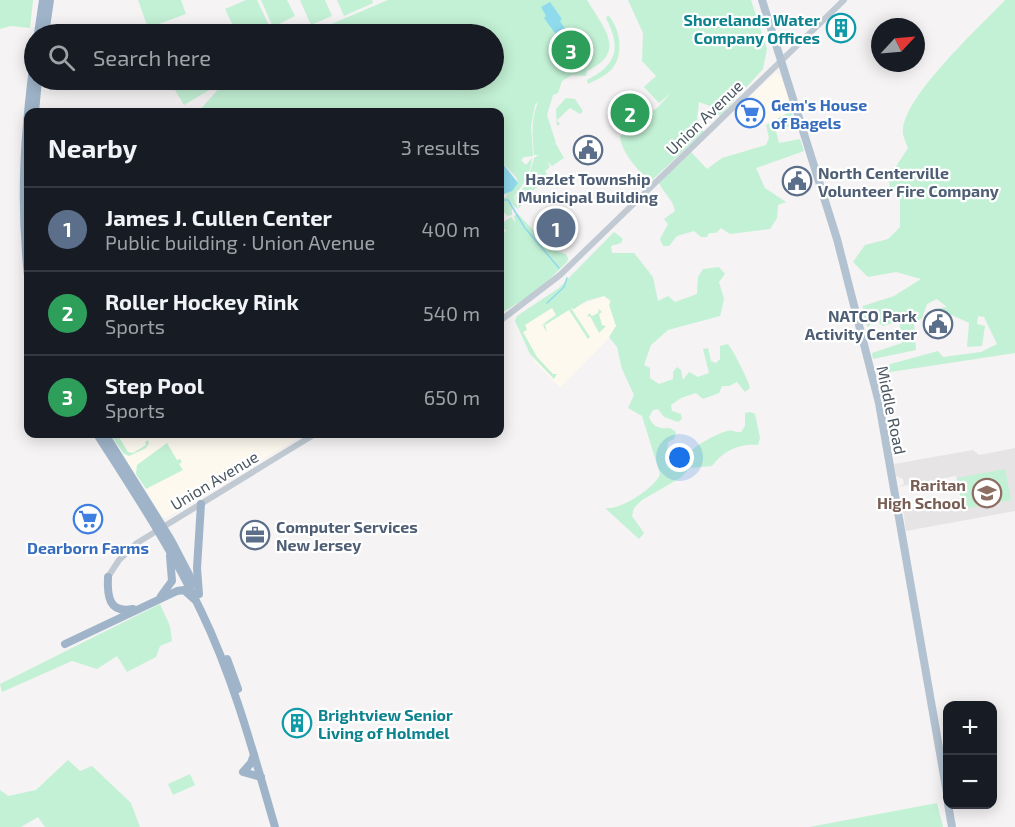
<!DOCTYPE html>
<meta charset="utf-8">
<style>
:root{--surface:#171b24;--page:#242831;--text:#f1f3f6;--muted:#9ea1a6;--line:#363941;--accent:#1a73e8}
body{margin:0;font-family:"Exo 2",sans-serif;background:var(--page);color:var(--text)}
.controls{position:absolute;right:18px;bottom:18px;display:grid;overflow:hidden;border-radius:12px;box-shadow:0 3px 15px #0003}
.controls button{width:54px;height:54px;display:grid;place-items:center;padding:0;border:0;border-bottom:2px solid var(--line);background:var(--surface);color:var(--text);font:30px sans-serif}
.compass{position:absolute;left:871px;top:18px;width:54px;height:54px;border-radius:50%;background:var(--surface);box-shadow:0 3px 15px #0003;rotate:64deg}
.you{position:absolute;left:680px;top:458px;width:21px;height:21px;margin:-15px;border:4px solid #fff;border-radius:50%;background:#1a73e8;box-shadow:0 0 0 9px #1a73e833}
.badge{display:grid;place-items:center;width:39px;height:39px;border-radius:50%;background:var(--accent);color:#fff;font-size:20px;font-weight:700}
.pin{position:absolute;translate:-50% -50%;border:3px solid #fff;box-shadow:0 2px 6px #0006}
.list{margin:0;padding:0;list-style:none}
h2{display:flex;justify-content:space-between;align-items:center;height:78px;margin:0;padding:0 24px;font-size:26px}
h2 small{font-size:20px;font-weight:400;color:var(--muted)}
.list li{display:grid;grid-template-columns:39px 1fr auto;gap:18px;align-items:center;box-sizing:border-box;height:84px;padding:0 24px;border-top:2px solid var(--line)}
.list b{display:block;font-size:22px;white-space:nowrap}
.list p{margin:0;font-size:20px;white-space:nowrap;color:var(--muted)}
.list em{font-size:20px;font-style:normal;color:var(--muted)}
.icon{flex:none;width:33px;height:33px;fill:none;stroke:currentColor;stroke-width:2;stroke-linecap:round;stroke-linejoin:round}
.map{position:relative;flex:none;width:1015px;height:827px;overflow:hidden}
.search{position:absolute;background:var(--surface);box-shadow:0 3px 15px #0003;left:24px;top:24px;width:480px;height:66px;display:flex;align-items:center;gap:15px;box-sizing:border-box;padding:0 21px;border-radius:33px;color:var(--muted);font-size:22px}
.panel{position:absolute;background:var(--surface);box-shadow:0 3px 15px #0003;left:24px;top:108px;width:480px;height:330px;border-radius:12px}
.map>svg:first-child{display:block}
</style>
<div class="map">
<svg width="1015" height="827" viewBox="0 0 1015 827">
<rect width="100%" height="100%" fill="#f5f3f3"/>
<!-- commercial -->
<g fill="#fdf9ef">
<path d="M776 73 781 77 793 112 750 130 732 113Z"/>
<path d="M607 295 618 329 560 388 535 362 517 328 552 305 578 301 581 305Z"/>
<path d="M110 434H305L166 518 162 516Z"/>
</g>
<!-- education -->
<path fill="#e6e4e5" d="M1015 448V511L906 531 903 509 961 498 956 476 898 487 904 484 903 479 896 476 894 464 973 450 979 455Z"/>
<!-- green -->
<g fill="#c3f1d5">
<path d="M0 0H33L30 28 10 26 0 29Z"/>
<path d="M138 0H181L186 14 148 28Z"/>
<path d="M246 0H257L273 34H237L225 9Z"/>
<path d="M261 0H287L295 16 273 27Z"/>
<path d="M300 0H325L332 16 311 25Z"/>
<path d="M337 0H372L373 3 344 16Z"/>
<path d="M388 0H587C605 30 627 52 587 71L586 76 572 75 562 81 558 93 553 95 547 115 556 143 553 145 556 144 564 158 552 166 547 161 550 167 545 171 549 178 522 199 524 202 519 208 515 197 529 182 528 179 534 158 539 155H534C532 136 531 119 538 102L535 105 531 126 533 156 524 157 521 160 526 165 532 158C531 173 523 185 514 197L518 209 512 205V215L508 216 500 209V198L507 197 506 195 518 183 516 177 500 160V112H198L222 85 232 80H494V34H308Z"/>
<path d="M628 0H751L767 49 763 69 720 116 710 106 699 102 697 119 704 132 652 180C639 175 620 149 620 136L658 107 671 93 659 103 644 87 656 76 642 61 643 33Z"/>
<path d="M1005 0H1015V353L877 374 876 368 938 351 943 357 981 352 997 344 984 317 978 316 977 324 985 326 982 346 967 347 969 323 952 315 930 319C933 310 938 308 947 307L937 299 927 304 922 318 914 323 916 350 873 359 872 353 902 343 899 321 883 326 875 320 868 327 861 316 863 306 894 296 921 279 896 272 868 277 853 262 865 245 888 239 900 227V192L890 191 888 169 895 168 908 148C906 142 902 135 903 130 905 95 980 27 1005 0Z"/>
<path d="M608 15C621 29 625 58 609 72 603 77 595 80 588 84L587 80C618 64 621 48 606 18Z"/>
<path d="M169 80H216L219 84 184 105Z"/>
<path d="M566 98 575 99 583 111 580 114 570 108 557 120 560 124 557 126 556 109Z"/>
<path d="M638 98 641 99 647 110 620 129 613 116Z"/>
<path d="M791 111 796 124 776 131 779 143 800 139 804 151 756 168 765 188 786 202 778 205 777 218 770 229 730 234 721 228 716 233H709L707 237H701L694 231 677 236 669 246H663L660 239 668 224 664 219 675 211C673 199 664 194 659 183L691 152 707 169 722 158 766 145 769 138 766 125Z"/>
<path d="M517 213 551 249 566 254 568 258 567 262 534 294 501 313 500 234 516 226 506 231 501 224 511 217 516 223 514 217Z"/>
<path d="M614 232 623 239 621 243 611 246 612 253H634L653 277 658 301 668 296 675 302 697 294 698 277 703 269 719 267 725 274 719 282 724 299 720 316 668 330 651 345 644 365 650 368V378L659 384 673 379V372L677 367 681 370 683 380 689 372 698 377 709 373 703 349 708 348 711 361 716 363 720 359V346L728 344C734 352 748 379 750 388L745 392 737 382 729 386H722L719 393 703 399 696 393 681 398 671 405 672 411 681 414 682 419 678 422 664 417 658 409 653 410 649 417C653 428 661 429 670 428L676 432 674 439 668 442 666 456 671 458V448L679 443 686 455C697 445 711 436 727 431 732 429 735 433 741 432L745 426V413L750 412 755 414 760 438 758 445C739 443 723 451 712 466L690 468 680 478 642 500 634 508 632 516 644 533 639 539 605 508C620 511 656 487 660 474L642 416 628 408 634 395 622 369 617 347 609 337 616 326 609 305 611 301 604 296 586 301 574 309 571 308 590 337 588 339 569 310 545 325 547 332 543 326 546 323 540 326 556 315 552 308 525 325 527 330 523 332 537 357 553 374H557L554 379 530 354 515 321 517 316 559 288Z"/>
<path d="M599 309 602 312 599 314 602 325 606 326 599 333 590 316 587 317 589 313 592 316 598 313Z"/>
<path d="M110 434H117L128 452 133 453 146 445 145 442 148 440 149 443 146 448 129 456 124 454Z"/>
<path d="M167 443 177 460 180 459 182 462 179 464 183 470 146 489 136 474 137 465Z"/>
<path d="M1005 469 1011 500 963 509 957 478Z"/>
<path d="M160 604 170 626 172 641 160 646 156 657 127 672 117 656 97 669 72 661 2 692 0 684Z"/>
<path d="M68 760 80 771 92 766 131 803 140 827H45L38 817 21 827H0V790L8 796 36 790Z"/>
<path d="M190 774 195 785 173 795 168 784Z"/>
<path d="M937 803 943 827H809Z"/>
</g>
<!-- water -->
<g fill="#90daee">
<path d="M550 2 562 19 560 21 566 30 557 36 544 18 546 16 541 7Z"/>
<path d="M500 160 518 183 512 191 500 196Z"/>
</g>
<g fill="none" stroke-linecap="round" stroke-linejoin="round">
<!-- stream -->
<g stroke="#90daee" stroke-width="1.5">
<path d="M500 200H508L525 228 559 268"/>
<path d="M547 303 564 287 567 278"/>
</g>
<!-- tertiary -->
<g stroke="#c1cad2" stroke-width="6">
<path d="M500 321 560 275 844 0"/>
<path d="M108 577 119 560 137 543 315 434"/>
</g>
<!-- primary -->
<g stroke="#b3c2d1" stroke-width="8">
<path d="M762 0 837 239 879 403 948 799"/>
<path d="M948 804 952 827"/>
</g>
<!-- trunk -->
<g stroke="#9fb4c9" stroke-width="8">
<path d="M38 34 43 0"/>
<path d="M45 34 50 0"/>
<path d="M35 112 38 80"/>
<path d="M28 183V184"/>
<path d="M28 276C20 199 24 137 34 60"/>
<path d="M97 434C134 492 172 549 201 611 234 679 254 755 275 827"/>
<path d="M105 434 171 540 194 584"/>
<path d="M108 577C107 596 109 614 133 609"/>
<path d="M199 594 197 568 201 504"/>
<path d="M161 596 172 581 170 556"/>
<path d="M65 644 177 591 184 590 194 599"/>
<path d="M227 659 238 689"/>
<path d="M254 755 251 763 243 772 261 777"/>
</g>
</g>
<!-- icons -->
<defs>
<g id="building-ring" transform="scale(1.5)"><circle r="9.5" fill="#fff" stroke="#0f9aa8" stroke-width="1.5"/><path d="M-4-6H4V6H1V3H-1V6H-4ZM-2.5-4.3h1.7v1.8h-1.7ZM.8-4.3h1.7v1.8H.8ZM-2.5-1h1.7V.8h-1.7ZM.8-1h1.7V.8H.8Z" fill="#0f9aa8"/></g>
<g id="supermarket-ring" transform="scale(1.5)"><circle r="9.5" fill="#fff" stroke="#3f7fe0" stroke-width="1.5"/><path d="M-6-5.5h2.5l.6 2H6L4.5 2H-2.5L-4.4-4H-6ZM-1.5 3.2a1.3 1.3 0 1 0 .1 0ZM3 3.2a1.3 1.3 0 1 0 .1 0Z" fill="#3f7fe0"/></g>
<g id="civic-ring" transform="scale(1.5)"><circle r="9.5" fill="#fff" stroke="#5c6f8a" stroke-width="1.5"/><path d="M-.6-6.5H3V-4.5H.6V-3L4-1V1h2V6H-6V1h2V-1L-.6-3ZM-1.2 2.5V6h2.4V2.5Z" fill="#5c6f8a"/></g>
<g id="school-ring" transform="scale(1.5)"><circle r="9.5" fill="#fff" stroke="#8d6e63" stroke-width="1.5"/><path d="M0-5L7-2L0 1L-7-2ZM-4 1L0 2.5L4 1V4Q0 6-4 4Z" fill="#8d6e63"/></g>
<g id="office-ring" transform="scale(1.5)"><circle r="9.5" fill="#fff" stroke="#5c6f8a" stroke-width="1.5"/><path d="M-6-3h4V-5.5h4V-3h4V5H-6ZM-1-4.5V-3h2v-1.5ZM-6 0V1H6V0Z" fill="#5c6f8a"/></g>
</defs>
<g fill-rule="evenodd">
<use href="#building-ring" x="841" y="28"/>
<use href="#supermarket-ring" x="750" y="113"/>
<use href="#civic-ring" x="588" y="150"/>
<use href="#civic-ring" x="797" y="181"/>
<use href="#civic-ring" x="938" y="324"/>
<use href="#school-ring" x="987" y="493"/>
<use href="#supermarket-ring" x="88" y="519"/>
<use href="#office-ring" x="255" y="535"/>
<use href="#building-ring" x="297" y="723"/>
</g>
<g text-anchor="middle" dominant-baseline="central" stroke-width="4.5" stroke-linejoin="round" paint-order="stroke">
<!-- culture labels -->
<g font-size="16" font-weight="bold" fill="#0d838f" stroke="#fff" text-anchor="end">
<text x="820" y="19">Shorelands Water<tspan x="820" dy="18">Company Offices</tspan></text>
<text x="318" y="714" text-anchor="start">Brightview Senior<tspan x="318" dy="18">Living of Holmdel</tspan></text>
</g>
<!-- shop labels -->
<g font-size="16" font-weight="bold" fill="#366cbe" stroke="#fff" text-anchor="start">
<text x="771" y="104">Gem's House<tspan x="771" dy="18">of Bagels</tspan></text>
<text x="88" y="547" text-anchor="middle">Dearborn Farms</text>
</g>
<!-- street labels -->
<g font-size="16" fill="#4a5661" stroke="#fff">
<text transform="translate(704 117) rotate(-44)">Union Avenue</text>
<text transform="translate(892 410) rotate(78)">Middle Road</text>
<text transform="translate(214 480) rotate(-31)">Union Avenue</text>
</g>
<!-- service labels -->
<g font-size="16" font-weight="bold" fill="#4e5e75" stroke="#fff" text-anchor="start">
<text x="818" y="172">North Centerville<tspan x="818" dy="18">Volunteer Fire Company</tspan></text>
<text x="588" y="178" text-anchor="middle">Hazlet Township<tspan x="588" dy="18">Municipal Building</tspan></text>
<text x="917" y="315" text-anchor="end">NATCO Park<tspan x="917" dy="18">Activity Center</tspan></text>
<text x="276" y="526">Computer Services<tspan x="276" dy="18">New Jersey</tspan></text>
</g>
<!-- education labels -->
<g font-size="16" font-weight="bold" fill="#785e54" stroke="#fff" text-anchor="end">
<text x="966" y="484">Raritan<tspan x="966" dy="18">High School</tspan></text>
</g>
</g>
</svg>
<div class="controls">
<button>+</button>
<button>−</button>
</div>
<svg class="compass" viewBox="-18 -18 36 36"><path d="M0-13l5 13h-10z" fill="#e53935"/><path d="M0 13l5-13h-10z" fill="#9ea1a6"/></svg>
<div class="you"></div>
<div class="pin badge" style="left:556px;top:228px;background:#5c6f8a">1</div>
<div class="pin badge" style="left:630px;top:113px;background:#2e9e5b">2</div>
<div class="pin badge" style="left:571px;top:50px;background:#2e9e5b">3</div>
<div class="search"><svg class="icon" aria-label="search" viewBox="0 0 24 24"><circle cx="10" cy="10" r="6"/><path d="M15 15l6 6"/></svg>Search here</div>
<section class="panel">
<h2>Nearby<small>3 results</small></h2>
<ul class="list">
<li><span class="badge" style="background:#5c6f8a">1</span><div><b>James J. Cullen Center</b><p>Public building · Union Avenue</p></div><em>400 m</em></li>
<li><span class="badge" style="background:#2e9e5b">2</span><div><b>Roller Hockey Rink</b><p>Sports</p></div><em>540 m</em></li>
<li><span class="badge" style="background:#2e9e5b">3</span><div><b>Step Pool</b><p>Sports</p></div><em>650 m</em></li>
</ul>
</section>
</div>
